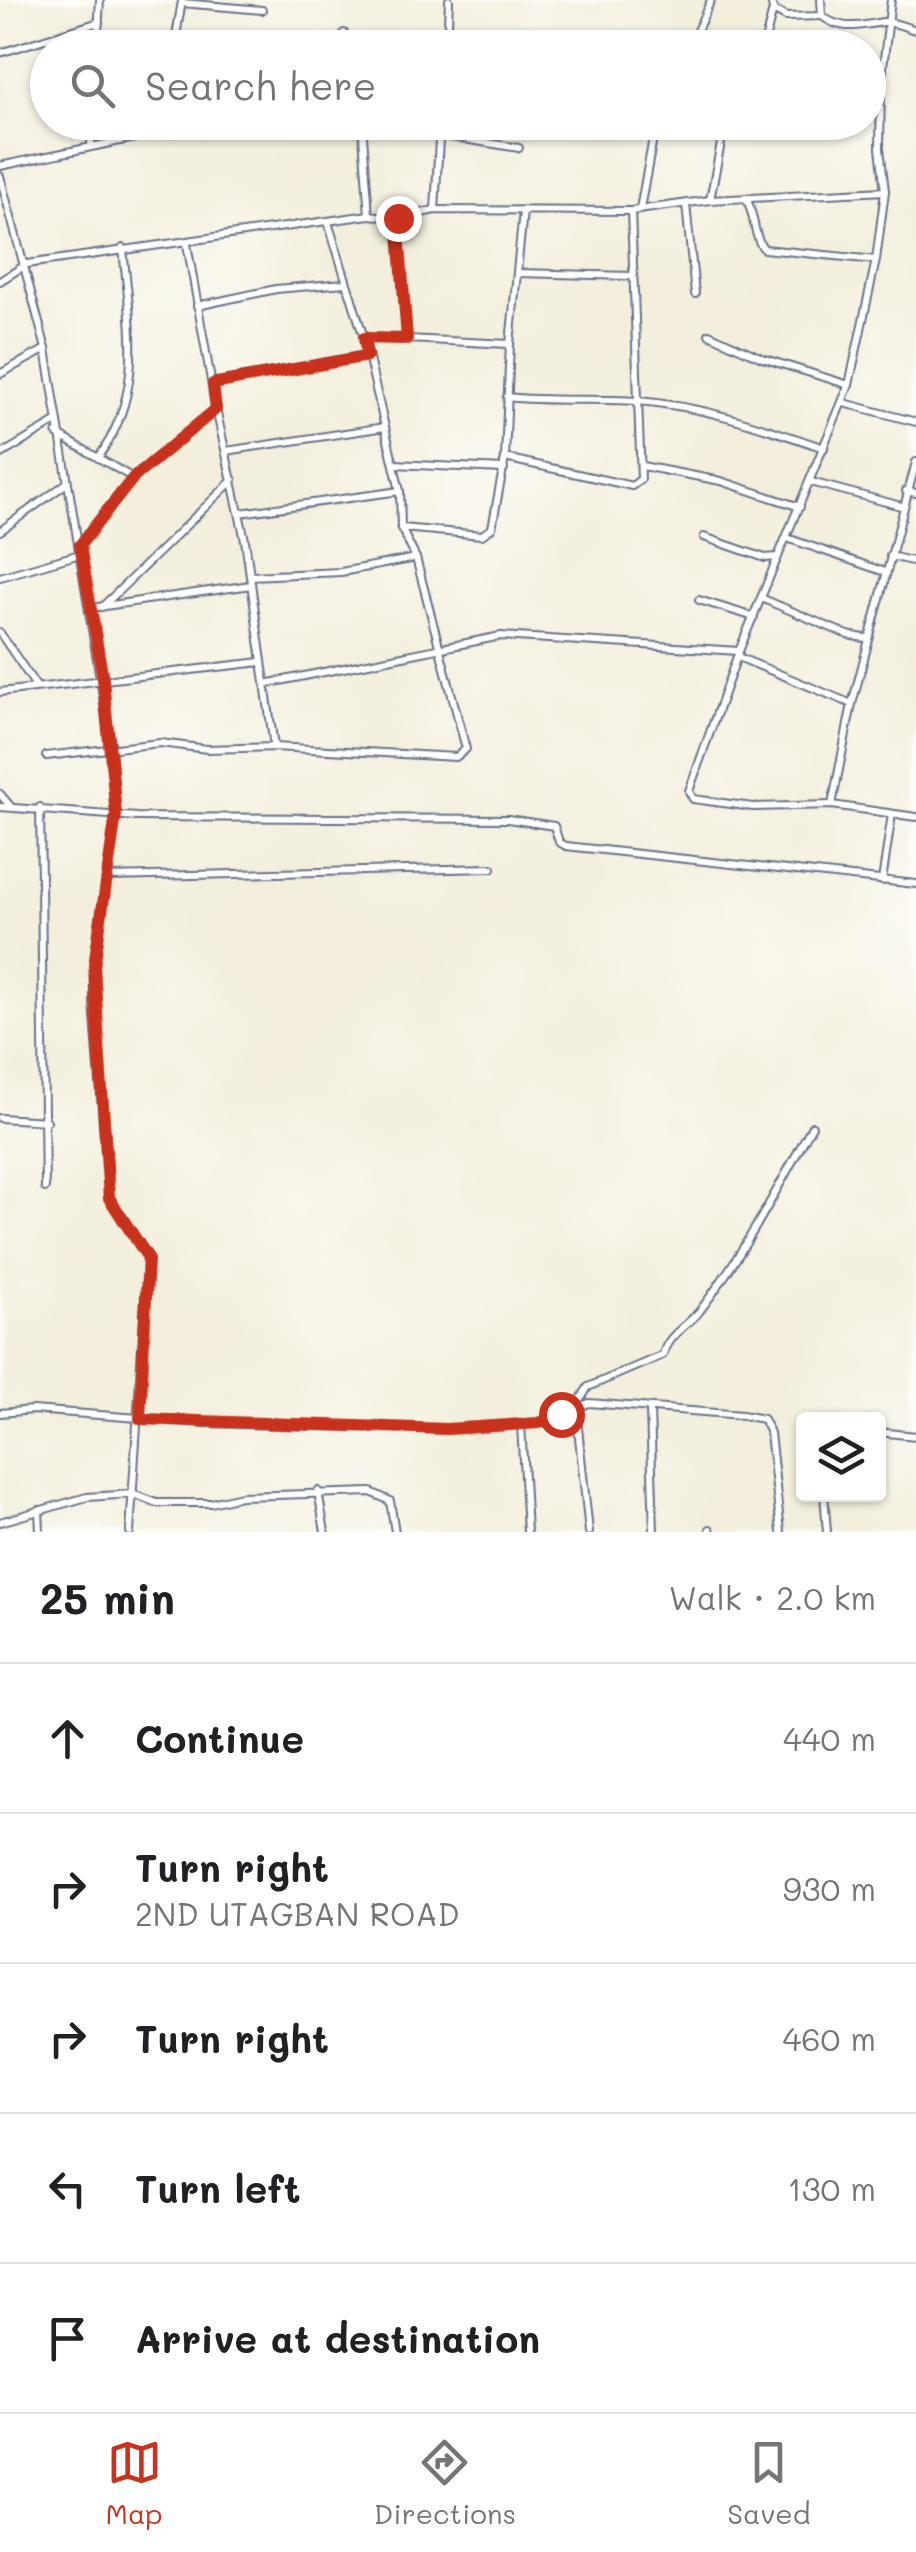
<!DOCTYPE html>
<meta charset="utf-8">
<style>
:root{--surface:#fff;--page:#f6f6f6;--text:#202124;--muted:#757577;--line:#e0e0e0;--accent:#c8321e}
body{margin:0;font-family:Mali,sans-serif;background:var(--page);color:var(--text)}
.controls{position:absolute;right:30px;bottom:30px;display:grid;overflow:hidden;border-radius:10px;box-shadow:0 2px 8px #0004}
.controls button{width:90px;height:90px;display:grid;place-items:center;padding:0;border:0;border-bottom:2px solid var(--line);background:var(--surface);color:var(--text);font:50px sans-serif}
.stop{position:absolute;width:30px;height:30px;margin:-22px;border:8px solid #c8321e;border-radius:50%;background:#fff}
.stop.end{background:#c8321e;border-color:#fff;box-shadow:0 2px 10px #0008}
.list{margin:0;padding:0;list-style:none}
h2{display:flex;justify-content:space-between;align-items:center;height:130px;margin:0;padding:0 40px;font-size:42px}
h2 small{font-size:32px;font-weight:400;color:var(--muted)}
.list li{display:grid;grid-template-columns:65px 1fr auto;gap:30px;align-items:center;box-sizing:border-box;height:150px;padding:0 40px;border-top:2px solid var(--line)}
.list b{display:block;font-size:38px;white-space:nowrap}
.list p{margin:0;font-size:32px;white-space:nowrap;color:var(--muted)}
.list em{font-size:32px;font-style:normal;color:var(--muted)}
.icon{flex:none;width:55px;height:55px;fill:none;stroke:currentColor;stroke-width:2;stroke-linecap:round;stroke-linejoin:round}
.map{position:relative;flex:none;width:916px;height:1532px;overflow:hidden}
.search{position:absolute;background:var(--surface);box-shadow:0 2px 8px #0004;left:30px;right:30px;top:30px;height:110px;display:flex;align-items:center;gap:25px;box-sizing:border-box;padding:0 35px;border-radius:55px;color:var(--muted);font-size:38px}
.sheet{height:880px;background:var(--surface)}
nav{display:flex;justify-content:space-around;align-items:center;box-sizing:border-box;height:140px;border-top:2px solid var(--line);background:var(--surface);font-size:28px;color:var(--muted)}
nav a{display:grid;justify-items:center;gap:5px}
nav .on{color:var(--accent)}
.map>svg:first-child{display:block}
</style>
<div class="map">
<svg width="916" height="1532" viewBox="0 0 916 1532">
<rect width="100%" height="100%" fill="#fdfcf7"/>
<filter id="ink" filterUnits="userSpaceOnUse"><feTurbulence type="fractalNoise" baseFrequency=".01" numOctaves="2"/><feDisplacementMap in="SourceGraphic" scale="20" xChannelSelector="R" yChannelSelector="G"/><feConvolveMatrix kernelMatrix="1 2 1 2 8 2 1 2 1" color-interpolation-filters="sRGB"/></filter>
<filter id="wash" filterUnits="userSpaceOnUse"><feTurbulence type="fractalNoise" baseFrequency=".0048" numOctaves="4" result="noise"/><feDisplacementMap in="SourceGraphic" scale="40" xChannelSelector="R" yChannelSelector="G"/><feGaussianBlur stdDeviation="2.25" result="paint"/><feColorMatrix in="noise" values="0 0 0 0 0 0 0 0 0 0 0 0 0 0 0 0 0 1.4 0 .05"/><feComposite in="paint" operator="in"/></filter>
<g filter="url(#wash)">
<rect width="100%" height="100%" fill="#f3efdc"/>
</g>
<g filter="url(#ink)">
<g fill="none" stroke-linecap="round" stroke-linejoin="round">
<!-- minor casing -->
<g stroke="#67728a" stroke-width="10">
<g id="minor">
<path d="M771 0 773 10 786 17 822 16"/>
<path d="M821 0 822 16C843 32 860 25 884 22 893 21 907 28 916 30"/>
<path d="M891 0 881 84 880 148 885 191 876 260 849 385 739 651 689 791 693 799 753 807 832 805 916 817"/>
<path d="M182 3 262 10"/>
<path d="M344 33 345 48"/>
<path d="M97 48 100 0"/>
<path d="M174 48 182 1"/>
<path d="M447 48 449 0"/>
<path d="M689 48 711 0"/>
<path d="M763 48 773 10"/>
<path d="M0 53 99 22"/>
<path d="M362 122 369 215"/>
<path d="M632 122 652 131"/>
<path d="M439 135 519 148"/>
<path d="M91 146 92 122"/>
<path d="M0 166 144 136 260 122"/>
<path d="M0 176 46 349 111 745 116 815 94 966V1002L109 1197 148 1257 130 1532"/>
<path d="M746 198C755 214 753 237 764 249L876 260"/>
<path d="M710 200 725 122"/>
<path d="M686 204 695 294"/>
<path d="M640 209 656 122"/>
<path d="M435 210 440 122"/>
<path d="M187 244 216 409 245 540 274 747"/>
<path d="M518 273 631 276"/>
<path d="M0 281 27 264 369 215 398 218 435 210 631 211 710 200 885 191"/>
<path d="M197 306 276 289 345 283"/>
<path d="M709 334 762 358 849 385"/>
<path d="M364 338 407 339 398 218"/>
<path d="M407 339 510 344"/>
<path d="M0 374 46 349"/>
<path d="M213 383 367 355"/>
<path d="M507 397C551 402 594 398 638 401 703 406 763 427 824 448"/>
<path d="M844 403 916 422"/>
<path d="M57 434 133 478 80 544"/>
<path d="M226 451 385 427"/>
<path d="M0 455 56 422"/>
<path d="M98 458C146 392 130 324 123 248"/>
<path d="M505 458 632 486 641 479 631 211"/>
<path d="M394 464 504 469"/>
<path d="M642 466 721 481 800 507"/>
<path d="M133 478 216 409"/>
<path d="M811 482 901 506"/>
<path d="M906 491 916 493"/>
<path d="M240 513 400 491"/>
<path d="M401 528 482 535 492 528 505 458 510 344 523 211"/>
<path d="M0 531 67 483"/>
<path d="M704 537 765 558 778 557"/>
<path d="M787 538 885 572"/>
<path d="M890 556 916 562"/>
<path d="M250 576 341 572 416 558"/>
<path d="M0 577 80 554"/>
<path d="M761 598 848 635 869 639"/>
<path d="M699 600 754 617"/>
<path d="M102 607 233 480"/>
<path d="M91 608 251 585"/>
<path d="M0 633 36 686"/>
<path d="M738 657 852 704"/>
<path d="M265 684 501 636 739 651"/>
<path d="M0 692 261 662"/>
<path d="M46 756 160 743 207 749 274 747 456 757 466 749 416 558 401 528 400 491 364 338 328 222"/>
<path d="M0 794 11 807"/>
<path d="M832 805 852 704 916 462"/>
<path d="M0 807 137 817 508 819 554 826 559 842 566 846 916 884"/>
<path d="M40 807 45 1188"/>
<path d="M108 877 492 868"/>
<path d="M882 881 892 814"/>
<path d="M0 1118 47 1121"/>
<path d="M578 1404 588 1387 663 1355C667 1334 690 1325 702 1308 745 1251 778 1188 812 1126"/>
<path d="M576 1409 589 1532"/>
<path d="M650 1410 654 1532"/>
<path d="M0 1413 33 1410 205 1423 447 1429 539 1423 589 1403 742 1415 763 1419 770 1433 781 1532"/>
<path d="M521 1424 527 1532"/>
<path d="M878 1432 916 1436"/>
<path d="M318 1491 325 1532"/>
<path d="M824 1494 827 1532"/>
<path d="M39 1510 40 1532"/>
<path d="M0 1522 87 1497 133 1494 157 1503H211L241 1496 371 1492 390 1501 395 1532"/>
<path d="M710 1529 711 1532"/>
</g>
</g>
<!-- minor -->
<use href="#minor" stroke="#fff" stroke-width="6"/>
</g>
</g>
<g fill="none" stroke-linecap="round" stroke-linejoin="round" filter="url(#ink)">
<!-- route -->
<path stroke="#c8321e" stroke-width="12" d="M398 218 407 339 364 338 367 356 213 384 216 409 133 478 80 545 103 679 116 815 94 966 109 1198 148 1258 140 1419 447 1429 539 1423 561 1414"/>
</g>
</svg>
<div class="controls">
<button><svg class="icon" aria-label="layers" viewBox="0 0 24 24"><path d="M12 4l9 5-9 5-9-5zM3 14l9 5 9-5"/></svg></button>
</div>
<div class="stop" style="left:561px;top:1414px"></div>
<div class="stop end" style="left:398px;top:218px"></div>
<div class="search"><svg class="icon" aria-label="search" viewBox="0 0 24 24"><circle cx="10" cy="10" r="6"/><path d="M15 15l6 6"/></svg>Search here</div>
</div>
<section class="sheet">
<h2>25 min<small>Walk · 2.0 km</small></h2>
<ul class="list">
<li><svg class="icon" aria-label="ahead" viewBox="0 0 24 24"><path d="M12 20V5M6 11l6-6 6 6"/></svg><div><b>Continue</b></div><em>440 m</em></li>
<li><svg class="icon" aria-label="right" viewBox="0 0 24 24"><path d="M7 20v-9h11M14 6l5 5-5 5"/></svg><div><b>Turn right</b><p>2ND UTAGBAN ROAD</p></div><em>930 m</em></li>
<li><svg class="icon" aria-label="right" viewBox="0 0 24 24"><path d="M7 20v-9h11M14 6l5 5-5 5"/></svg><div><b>Turn right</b></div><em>460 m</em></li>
<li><svg class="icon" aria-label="left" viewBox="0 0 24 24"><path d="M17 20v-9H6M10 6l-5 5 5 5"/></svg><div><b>Turn left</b></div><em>130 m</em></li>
<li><svg class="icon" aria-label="arrive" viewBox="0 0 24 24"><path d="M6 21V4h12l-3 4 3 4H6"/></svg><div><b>Arrive at destination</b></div></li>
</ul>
</section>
<nav>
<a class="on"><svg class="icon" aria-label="map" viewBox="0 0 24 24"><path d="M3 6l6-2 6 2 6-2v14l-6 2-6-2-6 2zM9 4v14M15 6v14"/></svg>Map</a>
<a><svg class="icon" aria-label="directions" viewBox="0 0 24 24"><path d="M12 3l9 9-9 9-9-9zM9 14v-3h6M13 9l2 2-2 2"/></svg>Directions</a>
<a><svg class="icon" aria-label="saved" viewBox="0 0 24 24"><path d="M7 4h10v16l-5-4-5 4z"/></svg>Saved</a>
</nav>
